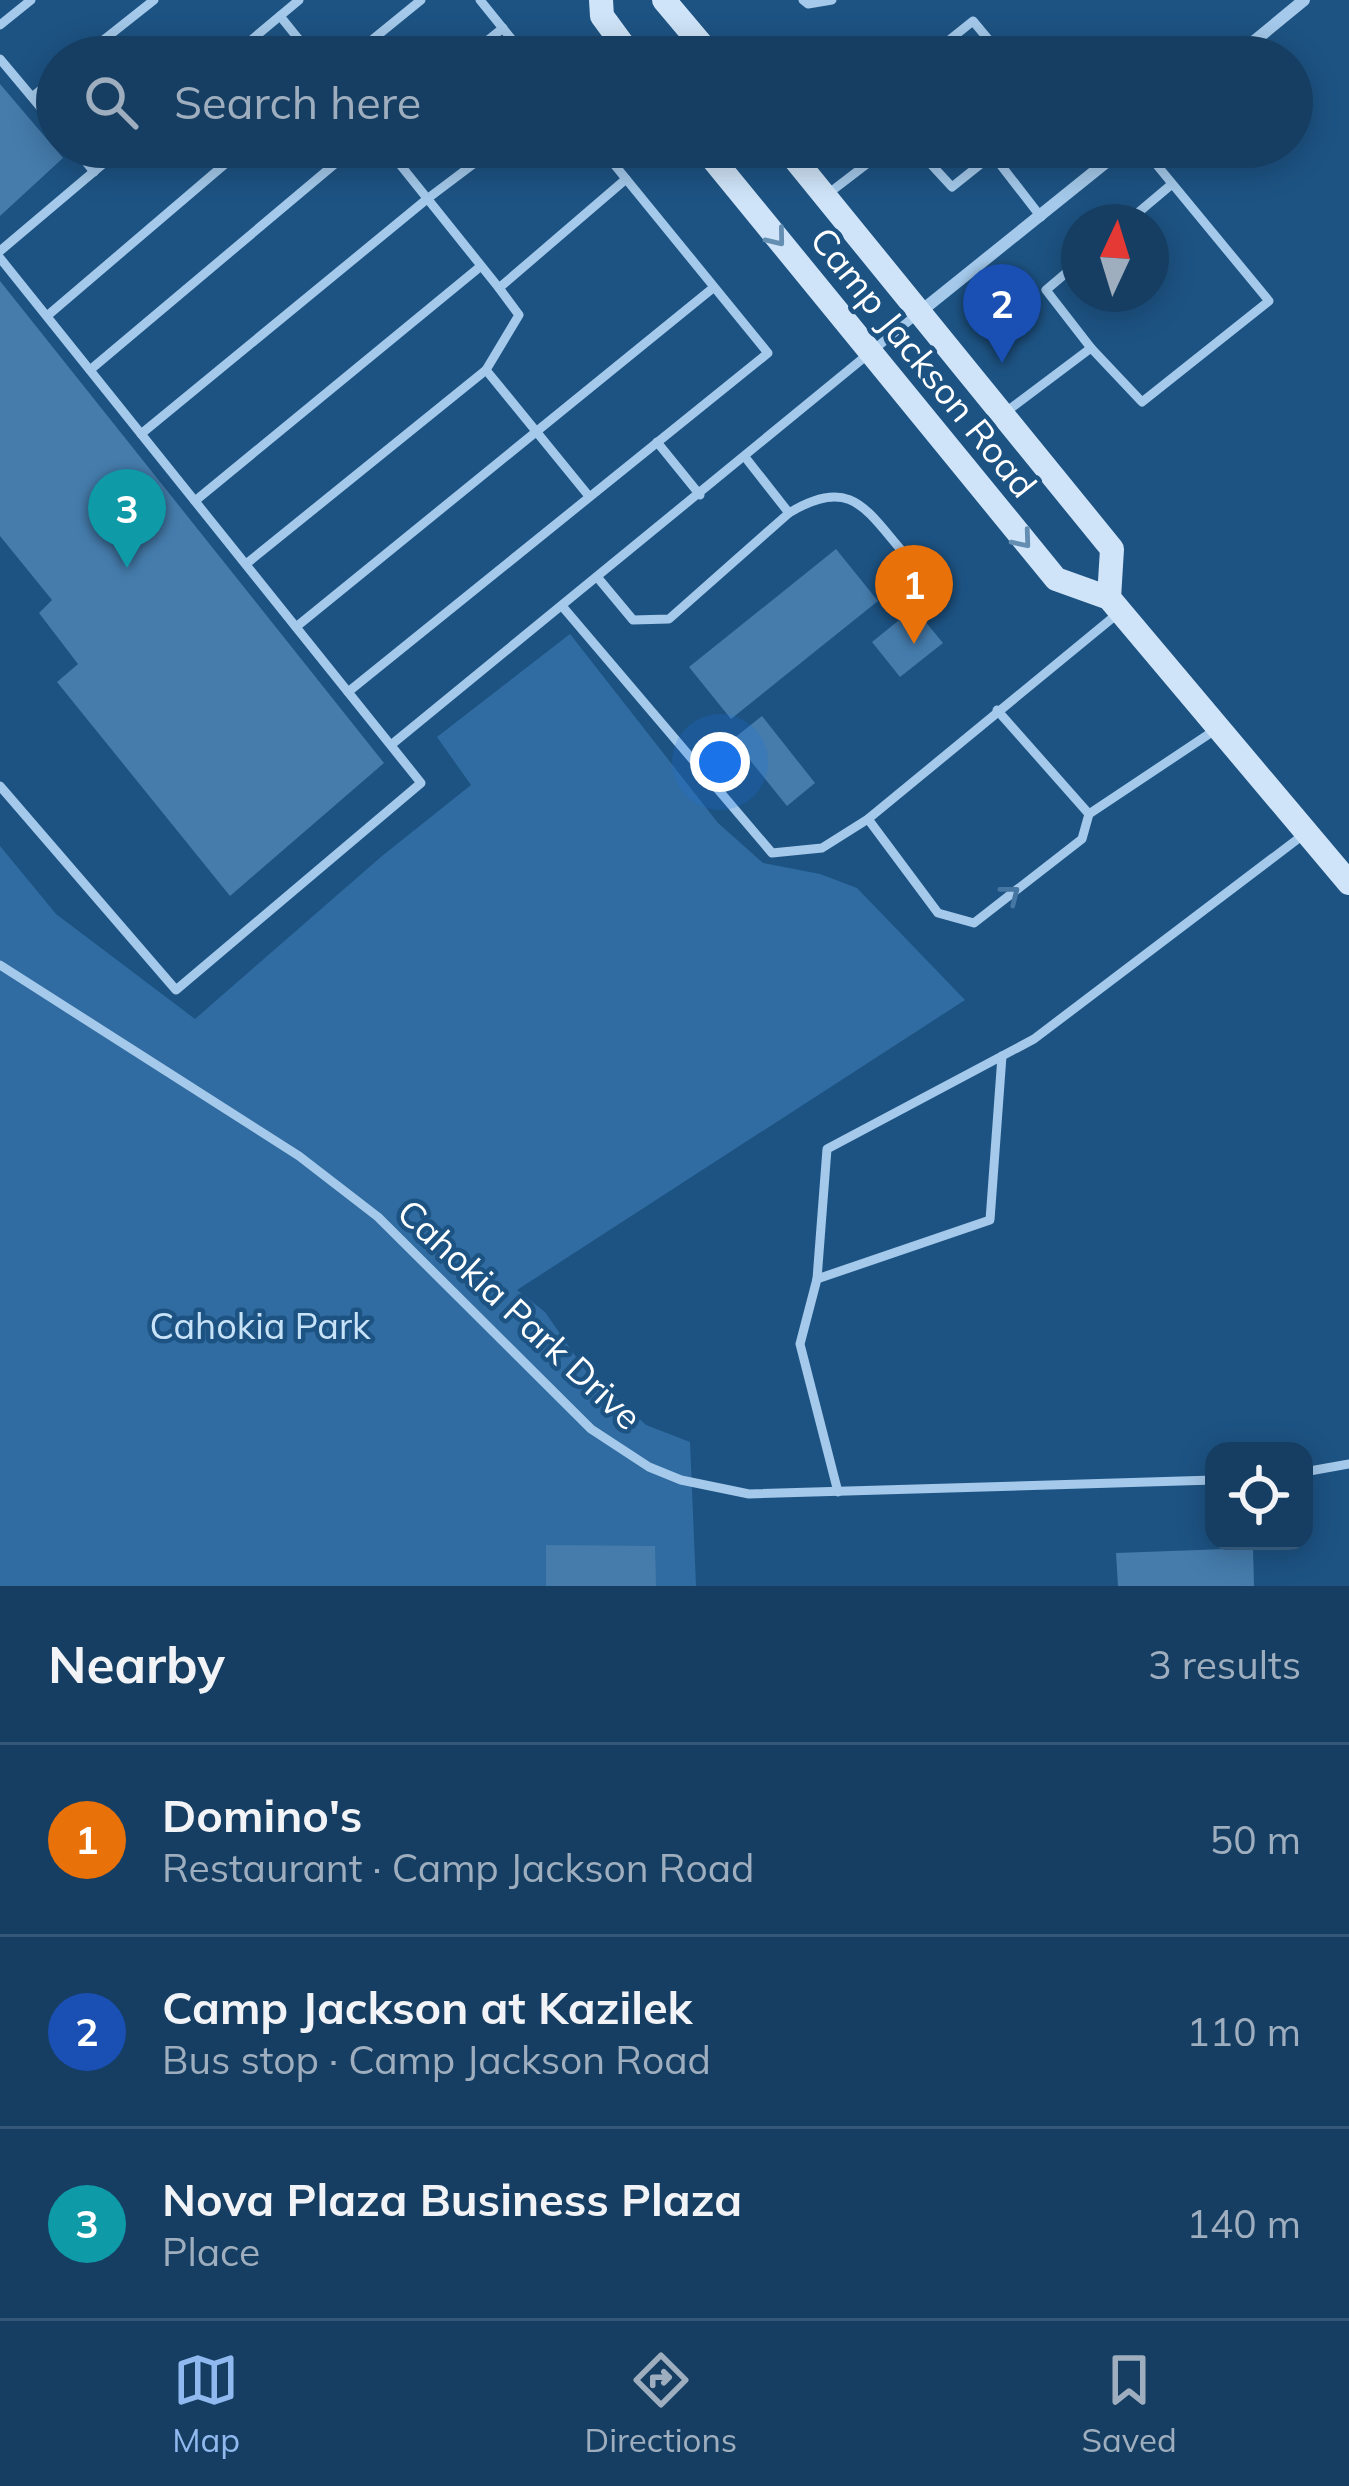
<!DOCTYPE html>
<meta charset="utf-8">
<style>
:root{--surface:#163e62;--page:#23496b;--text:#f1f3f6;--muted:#9eaebe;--line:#355777;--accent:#90b9f0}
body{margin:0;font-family:Mulish,sans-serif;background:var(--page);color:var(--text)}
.controls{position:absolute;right:36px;bottom:36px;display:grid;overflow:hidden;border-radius:24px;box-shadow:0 6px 30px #0003}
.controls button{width:108px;height:108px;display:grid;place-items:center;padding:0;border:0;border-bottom:3px solid var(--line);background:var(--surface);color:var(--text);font:60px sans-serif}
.compass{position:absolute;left:1061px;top:204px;width:108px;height:108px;border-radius:50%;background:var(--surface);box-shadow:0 6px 30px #0003;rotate:4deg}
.you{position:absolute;left:720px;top:762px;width:42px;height:42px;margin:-30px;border:9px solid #fff;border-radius:50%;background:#1a73e8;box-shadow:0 0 0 18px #1a73e833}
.badge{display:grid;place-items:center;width:78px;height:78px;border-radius:50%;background:var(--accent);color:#fff;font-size:39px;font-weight:700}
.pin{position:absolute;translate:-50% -99px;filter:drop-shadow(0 3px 6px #0008)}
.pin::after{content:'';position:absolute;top:63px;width:42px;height:36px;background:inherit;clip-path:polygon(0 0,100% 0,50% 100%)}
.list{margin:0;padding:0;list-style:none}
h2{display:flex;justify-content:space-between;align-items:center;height:156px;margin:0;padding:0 48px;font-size:51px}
h2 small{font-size:39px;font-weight:400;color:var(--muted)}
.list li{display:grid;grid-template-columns:78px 1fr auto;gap:36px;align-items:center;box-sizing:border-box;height:192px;padding:0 48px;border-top:3px solid var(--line)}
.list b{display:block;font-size:45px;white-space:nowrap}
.list p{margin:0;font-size:39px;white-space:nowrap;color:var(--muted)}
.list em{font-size:39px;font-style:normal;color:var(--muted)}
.icon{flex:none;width:66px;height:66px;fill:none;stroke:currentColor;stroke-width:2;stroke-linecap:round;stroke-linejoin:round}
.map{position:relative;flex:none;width:1349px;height:1586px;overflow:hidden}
.search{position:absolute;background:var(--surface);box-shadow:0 6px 30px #0003;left:36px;right:36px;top:36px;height:132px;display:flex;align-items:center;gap:30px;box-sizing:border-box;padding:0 42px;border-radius:66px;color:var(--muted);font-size:45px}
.sheet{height:732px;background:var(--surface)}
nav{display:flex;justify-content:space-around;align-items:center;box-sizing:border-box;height:168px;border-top:3px solid var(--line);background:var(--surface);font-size:33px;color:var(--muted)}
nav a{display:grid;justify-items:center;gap:6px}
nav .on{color:var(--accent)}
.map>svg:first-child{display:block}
</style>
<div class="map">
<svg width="1349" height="1586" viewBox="0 0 1349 1586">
<rect width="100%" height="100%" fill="#1d5383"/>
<!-- green -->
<path fill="#306ca1" d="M570 634 718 823 763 863 820 874 857 888 965 1000 517 1290 545 1312 585 1370 646 1425 690 1442 696 1586H0V846L56 914 195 1019 382 856 471 785 437 737Z"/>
<!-- building -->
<g fill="#457cac">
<path d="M0 84 63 158 0 216Z"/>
<path d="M0 281 384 763 230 896 57 682 78 664 39 613 52 600 0 536Z"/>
<path d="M836 549 878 601 731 719 689 667Z"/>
<path d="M914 608 943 643 900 677 872 642Z"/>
<path d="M762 716 815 783 787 806 733 739Z"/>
<path d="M546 1545 655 1546 656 1586H546Z"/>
<path d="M1253 1548 1254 1586H1118L1116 1553Z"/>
</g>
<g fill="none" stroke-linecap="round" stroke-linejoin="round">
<!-- lane -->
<g stroke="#a4c9ea" stroke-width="9">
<path d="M480 0 526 57"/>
<path d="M803 0 808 4 832 0"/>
<path d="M280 16 313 57"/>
<path d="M0 25 31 0"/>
<path d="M82 57 154 0"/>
<path d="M231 57 299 0"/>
<path d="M351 57 421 0"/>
<path d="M467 57 503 28"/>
<path d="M928 57 973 21 1003 57"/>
<path d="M0 59 57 127"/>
<path d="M32 97 57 77"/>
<path d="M74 147 94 172"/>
<path d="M386 147 499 288 626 179"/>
<path d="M915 147 952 187 1002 147"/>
<path d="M993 155 1041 217"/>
<path d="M829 193 889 147"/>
<path d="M1127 222 1172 184"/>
<path d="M0 251 123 147"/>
<path d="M0 258 421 783 176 990 0 786"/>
<path d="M1079 262 1046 290 1091 348"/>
<path d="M499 288 519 315 486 370 588 495"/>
<path d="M47 316 245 147"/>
<path d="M90 370 355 147"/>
<path d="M1003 414 1091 348 1142 402 1269 301 1142 147"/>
<path d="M141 434 427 199 496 147"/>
<path d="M657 442 700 495"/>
<path d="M195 501 481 266"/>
<path d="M789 513C854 473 868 514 910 560"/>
<path d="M246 564 486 370"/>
<path d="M598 578 633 620 669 619 789 513 745 457"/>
<path d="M562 606 772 853 822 848 868 819 1116 615"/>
<path d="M296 627 713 288"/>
<path d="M348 692 768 353 600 147"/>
<path d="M997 710 1089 814"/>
<path d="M391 745 916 315"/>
<path d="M868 819 938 913 974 923 1082 839 1089 814 1215 730"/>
<path d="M0 965 299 1156 378 1217 591 1429 649 1467 681 1480 749 1494 1214 1480"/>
<path d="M817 1279 990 1220 1002 1056"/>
<path d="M1304 1472 1349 1464"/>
<path d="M838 1492 800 1344 817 1279 827 1149 1034 1039 1303 835"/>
</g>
<!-- street -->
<g stroke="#a4c9ea" stroke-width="12">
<path d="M1235 57 1304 0"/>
<path d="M920 312 1125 147"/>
</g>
<!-- secondary -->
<g stroke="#cfe4f8" stroke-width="24">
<path d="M601 0 602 16 632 57"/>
<path d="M664 0 712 57"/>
<path d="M703 147 1056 579 1109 598 1349 883"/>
<path d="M785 147 1112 549 1109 598"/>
</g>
</g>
<!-- one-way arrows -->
<defs><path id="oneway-chevron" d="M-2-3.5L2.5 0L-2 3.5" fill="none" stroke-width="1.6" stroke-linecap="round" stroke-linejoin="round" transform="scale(3)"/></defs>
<g stroke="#648db2">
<use href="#oneway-chevron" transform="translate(777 238) rotate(51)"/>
<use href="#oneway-chevron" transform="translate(1023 540) rotate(50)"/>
</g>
<use stroke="#4676a2" href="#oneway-chevron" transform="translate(1011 894) rotate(-38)"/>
<g text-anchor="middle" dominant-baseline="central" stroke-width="9" stroke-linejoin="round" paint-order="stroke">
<!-- street labels -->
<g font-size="36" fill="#fff" stroke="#1d5383">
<text transform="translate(924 362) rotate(51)">Camp Jackson Road</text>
<text transform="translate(520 1314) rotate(43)">Cahokia Park Drive</text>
</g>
<!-- park labels -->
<g font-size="36" fill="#c8e2f7" stroke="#1d5383">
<text x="260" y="1325">Cahokia Park</text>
</g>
</g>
</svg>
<div class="controls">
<button><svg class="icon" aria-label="locate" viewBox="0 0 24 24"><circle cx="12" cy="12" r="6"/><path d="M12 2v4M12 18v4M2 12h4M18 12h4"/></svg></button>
</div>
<svg class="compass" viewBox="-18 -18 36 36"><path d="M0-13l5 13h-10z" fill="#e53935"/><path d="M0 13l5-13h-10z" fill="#9eaebe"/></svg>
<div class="you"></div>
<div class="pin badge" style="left:914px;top:644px;background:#e8710a">1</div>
<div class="pin badge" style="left:1002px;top:363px;background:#1a4fb4">2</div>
<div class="pin badge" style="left:127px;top:568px;background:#0f9aa8">3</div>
<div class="search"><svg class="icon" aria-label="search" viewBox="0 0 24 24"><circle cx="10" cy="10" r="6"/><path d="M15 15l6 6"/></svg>Search here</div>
</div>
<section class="sheet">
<h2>Nearby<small>3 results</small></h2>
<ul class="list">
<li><span class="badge" style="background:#e8710a">1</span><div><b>Domino's</b><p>Restaurant · Camp Jackson Road</p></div><em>50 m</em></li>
<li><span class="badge" style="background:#1a4fb4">2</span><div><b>Camp Jackson at Kazilek</b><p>Bus stop · Camp Jackson Road</p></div><em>110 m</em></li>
<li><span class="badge" style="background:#0f9aa8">3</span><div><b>Nova Plaza Business Plaza</b><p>Place</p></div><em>140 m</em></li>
</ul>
</section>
<nav>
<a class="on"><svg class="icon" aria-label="map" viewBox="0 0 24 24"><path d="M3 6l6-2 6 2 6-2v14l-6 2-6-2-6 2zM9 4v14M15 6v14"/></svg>Map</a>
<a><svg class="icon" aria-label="directions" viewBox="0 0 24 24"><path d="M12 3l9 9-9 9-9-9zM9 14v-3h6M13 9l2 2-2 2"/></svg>Directions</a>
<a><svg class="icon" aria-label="saved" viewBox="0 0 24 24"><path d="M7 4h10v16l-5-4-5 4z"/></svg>Saved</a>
</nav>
